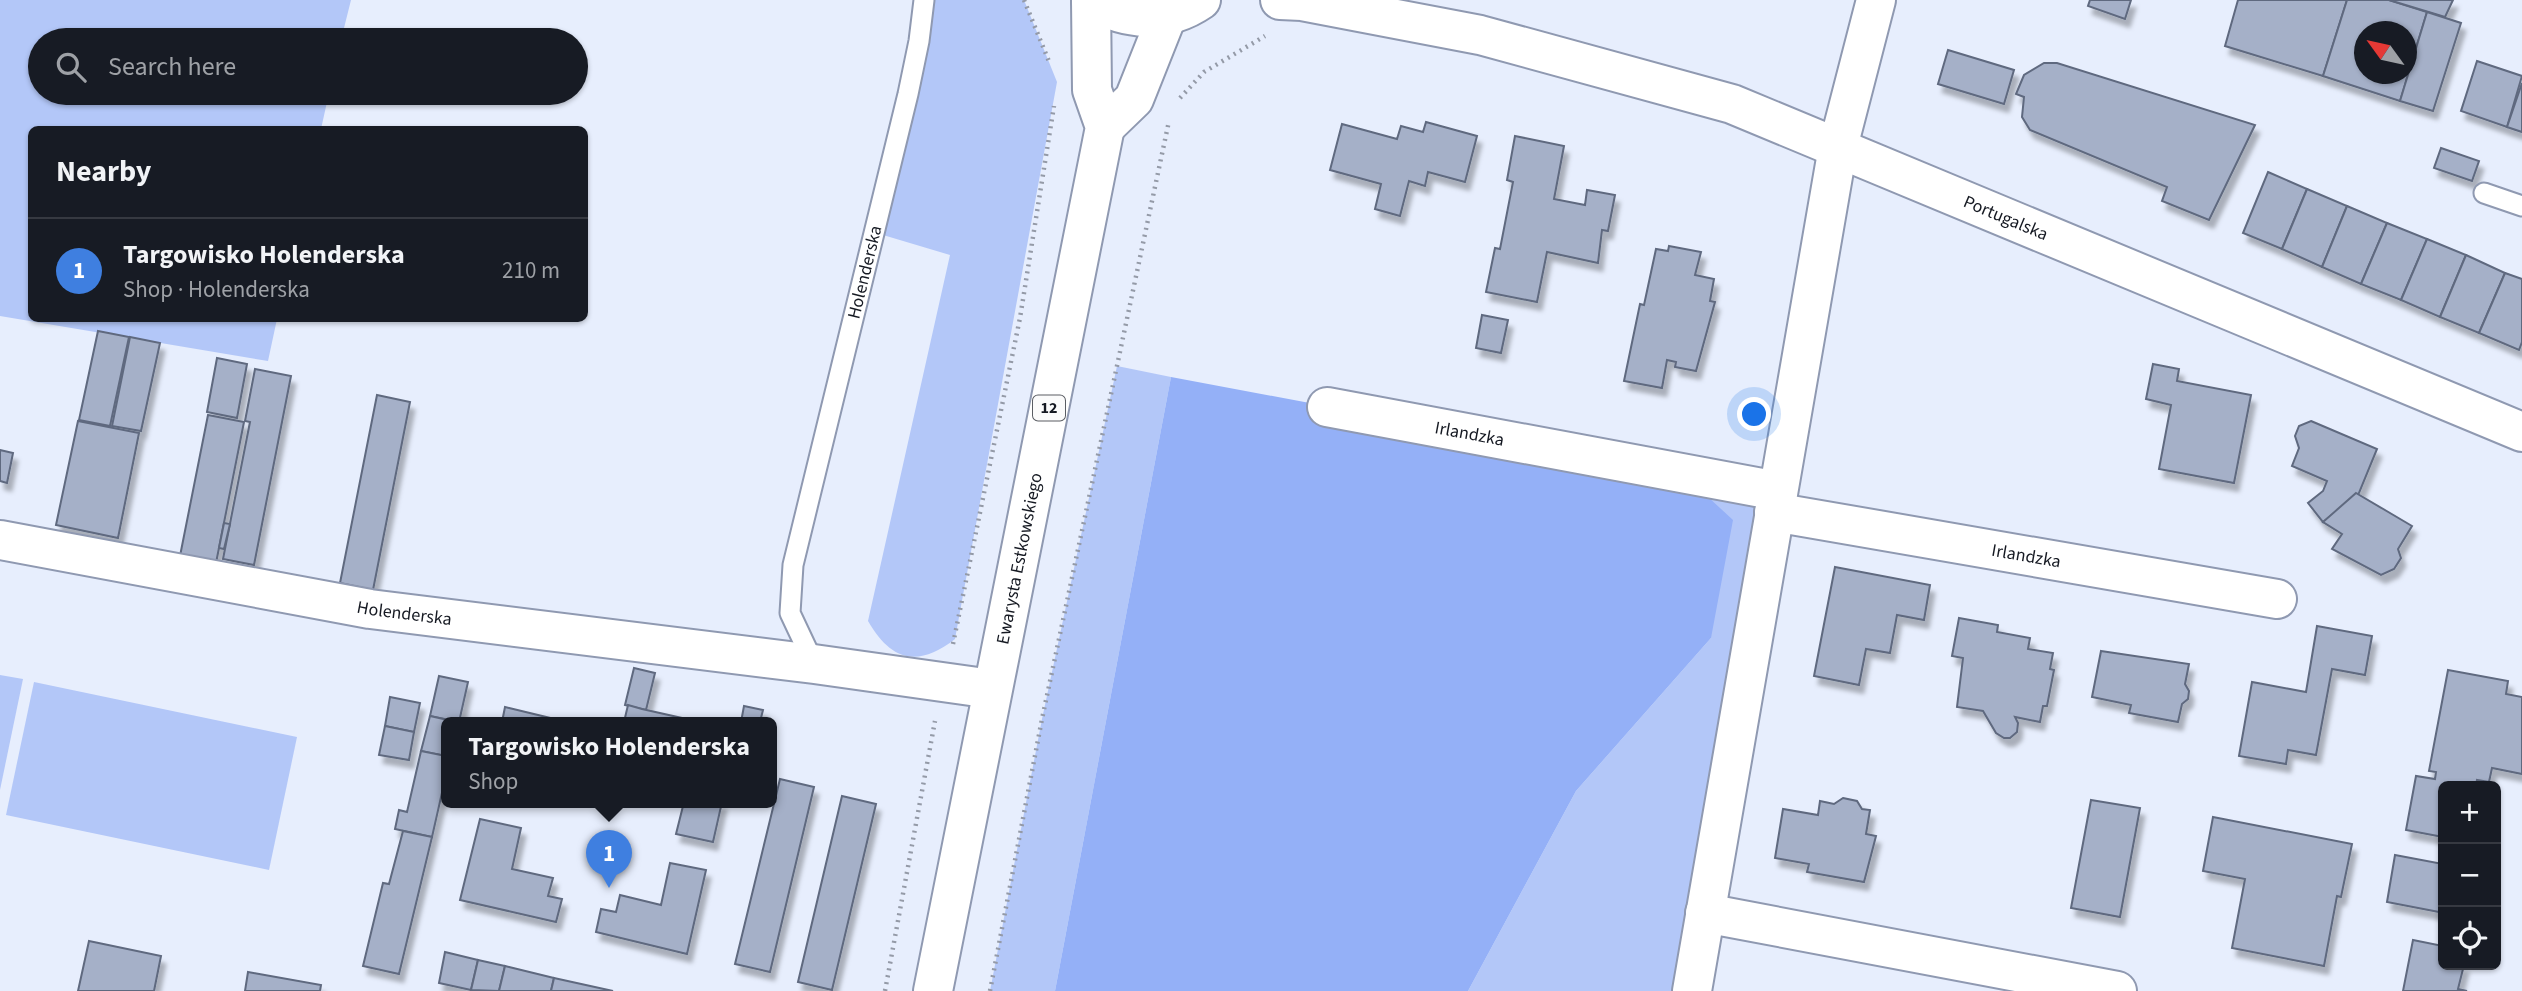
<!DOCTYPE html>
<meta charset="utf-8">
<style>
:root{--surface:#171b24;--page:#242831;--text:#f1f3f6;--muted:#9ea1a6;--line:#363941;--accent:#0b8043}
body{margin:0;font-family:"Source Sans 3",sans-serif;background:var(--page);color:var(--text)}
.controls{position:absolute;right:21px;bottom:21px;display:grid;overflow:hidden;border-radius:10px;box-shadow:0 2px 5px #0004}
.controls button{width:63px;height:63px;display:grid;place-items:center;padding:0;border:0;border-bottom:2px solid var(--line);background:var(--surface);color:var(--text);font:35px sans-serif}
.compass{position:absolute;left:2354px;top:21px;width:63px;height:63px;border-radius:50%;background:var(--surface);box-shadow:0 2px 5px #0004;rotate:303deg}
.you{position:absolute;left:1755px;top:415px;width:24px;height:24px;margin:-18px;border:5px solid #fff;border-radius:50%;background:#1a73e8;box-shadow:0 0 0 10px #1a73e833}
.badge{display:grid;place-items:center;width:46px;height:46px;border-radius:50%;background:var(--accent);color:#fff;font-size:23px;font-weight:700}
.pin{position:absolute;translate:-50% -58px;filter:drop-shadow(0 2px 4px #0008)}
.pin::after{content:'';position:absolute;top:37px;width:24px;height:21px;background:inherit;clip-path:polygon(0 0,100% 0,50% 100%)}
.popup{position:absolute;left:441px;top:717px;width:336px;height:91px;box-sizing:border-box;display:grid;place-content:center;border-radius:10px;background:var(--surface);filter:drop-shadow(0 2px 5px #0005);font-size:23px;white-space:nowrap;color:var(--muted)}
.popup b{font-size:26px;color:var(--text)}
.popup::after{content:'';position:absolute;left:50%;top:100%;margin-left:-14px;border:14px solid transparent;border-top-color:var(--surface)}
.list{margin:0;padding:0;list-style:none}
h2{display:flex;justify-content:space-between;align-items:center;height:91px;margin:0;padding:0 28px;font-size:30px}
h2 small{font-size:23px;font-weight:400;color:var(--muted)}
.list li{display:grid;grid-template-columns:46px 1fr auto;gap:21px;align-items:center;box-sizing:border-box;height:105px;padding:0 28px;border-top:2px solid var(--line)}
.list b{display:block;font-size:26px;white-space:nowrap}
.list p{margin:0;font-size:23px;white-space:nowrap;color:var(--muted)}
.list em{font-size:23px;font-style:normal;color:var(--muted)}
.icon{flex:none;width:38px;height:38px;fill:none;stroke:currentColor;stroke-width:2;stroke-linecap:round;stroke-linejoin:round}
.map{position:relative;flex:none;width:2522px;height:991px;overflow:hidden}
.search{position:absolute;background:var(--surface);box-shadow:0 2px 5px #0004;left:28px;top:28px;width:560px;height:77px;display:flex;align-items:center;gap:18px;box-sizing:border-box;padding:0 24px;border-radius:38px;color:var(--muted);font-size:26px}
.panel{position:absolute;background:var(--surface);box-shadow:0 2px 5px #0004;left:28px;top:126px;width:560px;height:196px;border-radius:10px}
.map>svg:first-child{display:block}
</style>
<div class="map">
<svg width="2522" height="991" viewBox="0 0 2522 991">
<defs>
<filter id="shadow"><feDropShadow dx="4.5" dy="8" stdDeviation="2" flood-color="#0004"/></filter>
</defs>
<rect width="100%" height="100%" fill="#e7eefd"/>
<!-- green -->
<g fill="#b3c7f8">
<path d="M0 0H351L341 40H40V93H329L321 129 32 130V318L277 319 268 361 0 316Z"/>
<path d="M924 0H1024L1057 82 955 639C918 668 891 661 868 621L950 255 873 232Z"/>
<path d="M1117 366 1171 377 1055 991H990L1042 719Z"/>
<path d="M1682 473 1778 491 1692 991H1468L1576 791 1711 638Z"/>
<path d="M0 675 23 679 0 790Z"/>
<path d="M34 682 297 737 269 870 6 815Z"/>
</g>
<!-- forest -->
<path fill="#94b0f7" d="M1171 377 1682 473 1733 520 1711 638 1576 791 1468 991H1055Z"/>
<!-- building -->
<g fill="#a5b0c8" stroke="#5f697f" stroke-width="2" fill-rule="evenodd" filter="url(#shadow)">
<path d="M2090 0H2131L2125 19 2088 6Z"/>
<path d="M2238 0H2347L2323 76 2225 46Z"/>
<path d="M2347 0H2389L2427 12 2400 101 2323 76ZM2364 32H2406V74H2364Z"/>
<path d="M2389 0H2453L2445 17Z"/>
<path d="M2427 12 2461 23 2433 111 2400 101Z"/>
<path d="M1948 50 2014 70 2004 104 1938 84Z"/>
<path d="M2477 61 2522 76 2507 127 2461 111Z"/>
<path d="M2044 63H2057L2255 125 2209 220 2162 201 2167 187 2030 130 2022 117 2024 97 2016 94 2024 75Z"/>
<path d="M2522 83V132L2507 127Z"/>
<path d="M1426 122 1477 136 1465 182 1428 172 1425 186 1409 181 1400 216 1375 209 1381 184 1330 170 1342 124 1397 139 1401 126 1423 132Z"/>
<path d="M1515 136 1564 146 1554 199 1585 205 1587 190 1615 195 1608 231 1602 230 1598 263 1547 252 1537 302 1486 292 1495 248 1500 249 1513 182 1507 180Z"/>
<path d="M2441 148 2479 161 2472 181 2434 168Z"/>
<path d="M2268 172 2307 189 2282 249 2243 233Z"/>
<path d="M2307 189 2347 206 2322 267 2282 249Z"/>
<path d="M2347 206 2387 223 2361 284 2322 267Z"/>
<path d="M2387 223 2427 239 2401 300 2361 284Z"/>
<path d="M2427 239 2466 255 2440 317 2401 300Z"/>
<path d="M1669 246 1701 252 1695 275 1714 279 1710 301 1715 302 1696 371 1675 367 1676 362 1667 360 1662 388 1624 381 1640 304 1644 305 1656 249 1668 251Z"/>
<path d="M2466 255 2505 273 2479 333 2440 317Z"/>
<path d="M2505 273 2522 279V342L2519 350 2479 333Z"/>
<path d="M1482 315 1508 320 1501 353 1476 348Z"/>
<path d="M98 331 129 337 110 426 79 420Z"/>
<path d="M130 337 160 343 141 431 112 426Z"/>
<path d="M217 358 247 364 237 418 207 412Z"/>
<path d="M2153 364 2179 369 2177 381 2251 395 2234 483 2159 469 2171 405 2146 399Z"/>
<path d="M255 369 291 376 254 565 223 559 250 422 245 421Z"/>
<path d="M377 395 410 402 373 590 340 583Z"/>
<path d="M208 415 244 422 216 563 180 556Z"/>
<path d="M78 421 139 433 118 538 56 525Z"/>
<path d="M2311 421 2377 449 2359 493 2323 522 2308 503 2323 491 2327 481 2292 466 2299 448 2295 436 2299 426Z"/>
<path d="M0 450 13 453 7 483 0 481Z"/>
<path d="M2356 493 2412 526 2398 549 2401 558 2394 569 2381 575 2332 549 2342 534 2323 522Z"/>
<path d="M224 523 230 524 224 549 219 548Z"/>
<path d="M1835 567 1930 585 1924 620 1897 615 1890 653 1866 649 1859 685 1814 676Z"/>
<path d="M1959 618 1998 625 1997 632 2030 638 2028 649 2053 653 2050 669 2054 670 2047 706H2043L2040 722 2015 717 2018 723 2017 732 2010 738H2004L1996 733 1983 711 1957 707 1963 658 1952 656Z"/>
<path d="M2317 626 2372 636 2365 675 2332 669 2316 755 2288 750 2286 764 2239 756 2252 682 2306 692Z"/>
<path d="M2101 651 2189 664 2185 684 2189 691 2188 699 2182 704 2178 722 2129 713 2131 705 2092 697Z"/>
<path d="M634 668 655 673 646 710 625 705Z"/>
<path d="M2448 670 2508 681 2506 694 2522 697V774L2492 768 2489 782 2477 780 2476 786H2443V837L2406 830 2416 776 2435 779 2436 772 2429 771Z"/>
<path d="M439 676 468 682 459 722 430 716Z"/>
<path d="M390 697 420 703 414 732 385 726Z"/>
<path d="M628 705 642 709 700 722H624Z"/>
<path d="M744 706 763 710 760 722H741Z"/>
<path d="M505 707 567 722H502Z"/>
<path d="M430 716 457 722H446V756L421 751Z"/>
<path d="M385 726 414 732 409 760 379 755Z"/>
<path d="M421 751 446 756V775L432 837 395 829 399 810 407 812Z"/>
<path d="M780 779 814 787 770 972 735 964Z"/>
<path d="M842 796 876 804 832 990 798 982Z"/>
<path d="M1843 798 1857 801 1862 809 1870 810 1866 834 1876 836 1864 882 1807 872 1809 864 1775 858 1783 809 1818 815 1820 801 1834 804Z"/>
<path d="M2091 800 2140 808 2120 917 2071 908Z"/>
<path d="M684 802H722L713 842 676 834Z"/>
<path d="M2213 817 2352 844 2341 897 2337 896 2324 966 2232 948 2245 879 2203 871Z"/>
<path d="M480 819 521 828 512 869 553 878 548 896 562 899 556 922 460 900Z"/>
<path d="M403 831 432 837 399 974 363 966 383 883 389 884Z"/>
<path d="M2395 855 2443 864 2439 912 2387 902Z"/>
<path d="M670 863 706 870 687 954 596 932 601 909 616 912 620 895 661 905Z"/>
<path d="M2413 940 2443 946V965H2464L2458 989 2467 991H2403Z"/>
<path d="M89 941 161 956 154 991H78Z"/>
<path d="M445 952 478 960 471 990 439 983Z"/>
<path d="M478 960 505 966 499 991 471 990Z"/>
<path d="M505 966 554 978 551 991H499Z"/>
<path d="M248 972 321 985 320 991H245Z"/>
<path d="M554 978 613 991H551Z"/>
</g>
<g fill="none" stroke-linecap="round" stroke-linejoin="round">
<!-- lane casing -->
<g stroke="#8f99b1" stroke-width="23">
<g id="lane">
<path d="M2484 193 2522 206"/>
<path id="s1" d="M814 664 790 613 793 565 908 94 919 41 924 0"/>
</g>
</g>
<!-- street casing -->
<g stroke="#8f99b1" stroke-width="42">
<g id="street">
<path id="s2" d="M1280 0 1302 1 1480 35 1732 104 2522 432"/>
<path id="s3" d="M1327 407 1778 491"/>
<path id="s4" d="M1774 512 2277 599"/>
<path id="s5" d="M0 540 370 609 814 664 992 689"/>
<path d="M1705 913 2117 991"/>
<path d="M1692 991 1838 147 1876 0"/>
</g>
</g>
<!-- primary casing -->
<g stroke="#8f99b1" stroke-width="42">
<g id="primary">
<path d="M1091 0C1126 21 1166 24 1201 0"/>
<path d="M1105 127 1134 99 1167 16"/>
<path id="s6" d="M933 991 1105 127 1092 90 1091 1"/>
</g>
</g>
<!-- path -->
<g stroke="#949aa7" stroke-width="4.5" stroke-dasharray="2 5" stroke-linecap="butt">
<path d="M1024 0 1050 64"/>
<path d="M1180 98 1204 72 1265 36"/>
<path d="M953 644 1020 318 1054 106"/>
<path d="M885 991 935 721"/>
<path d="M990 991 1042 719 1169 121"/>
</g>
<!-- lane -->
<use href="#lane" stroke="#fff" stroke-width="19"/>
<!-- street -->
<use href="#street" stroke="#fff" stroke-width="38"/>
<!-- primary -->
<use href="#primary" stroke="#fff" stroke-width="38"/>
</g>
<g text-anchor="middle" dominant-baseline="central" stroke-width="6" stroke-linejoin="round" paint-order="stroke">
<!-- shield labels -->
<rect fill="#fbfbfb" stroke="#5a5d63" stroke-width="2" x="1033" y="395.5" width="32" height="25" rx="5"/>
<g font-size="16" font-weight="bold" fill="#151922">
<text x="1049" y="408">12</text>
</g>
<!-- street labels -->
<g font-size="18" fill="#151922" stroke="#fbfbfb">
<text stroke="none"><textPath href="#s2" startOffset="761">Portugalska</textPath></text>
<text stroke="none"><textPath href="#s1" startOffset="406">Holenderska</textPath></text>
<text stroke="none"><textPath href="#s3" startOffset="145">Irlandzka</textPath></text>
<text stroke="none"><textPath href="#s4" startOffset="256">Irlandzka</textPath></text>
<text stroke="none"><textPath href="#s6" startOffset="441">Ewarysta Estkowskiego</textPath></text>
<text stroke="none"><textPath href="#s5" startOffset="411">Holenderska</textPath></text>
</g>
</g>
</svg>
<div class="controls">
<button>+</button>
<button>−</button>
<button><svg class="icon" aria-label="locate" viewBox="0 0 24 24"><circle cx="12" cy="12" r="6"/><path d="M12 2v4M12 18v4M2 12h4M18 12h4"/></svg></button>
</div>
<svg class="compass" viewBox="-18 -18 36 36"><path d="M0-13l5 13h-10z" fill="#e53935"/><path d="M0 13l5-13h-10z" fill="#9ea1a6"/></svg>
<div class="you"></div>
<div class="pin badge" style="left:609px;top:888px;background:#3f7fe0">1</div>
<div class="popup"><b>Targowisko Holenderska</b>Shop</div>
<div class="search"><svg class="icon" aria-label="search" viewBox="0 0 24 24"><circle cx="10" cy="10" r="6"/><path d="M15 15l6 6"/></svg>Search here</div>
<section class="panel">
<h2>Nearby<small></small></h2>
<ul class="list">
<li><span class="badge" style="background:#3f7fe0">1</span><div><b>Targowisko Holenderska</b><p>Shop · Holenderska</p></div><em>210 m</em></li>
</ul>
</section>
</div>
